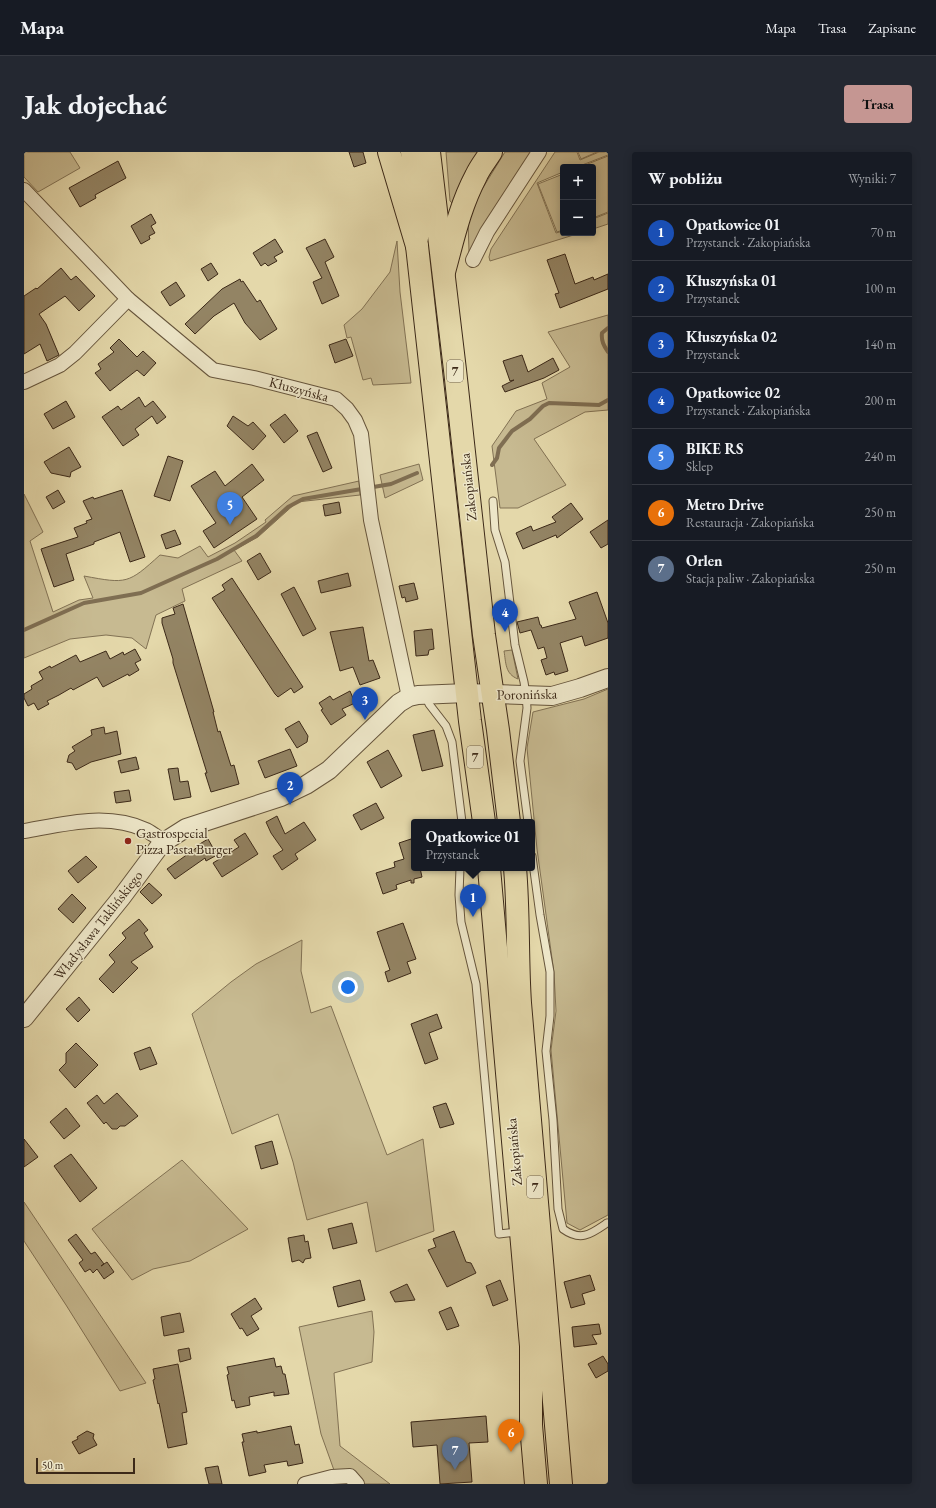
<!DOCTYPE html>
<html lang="pl">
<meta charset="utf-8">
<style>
:root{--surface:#171b24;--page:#242831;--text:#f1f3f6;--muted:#9ea1a6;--line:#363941;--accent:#c59692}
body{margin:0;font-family:"EB Garamond",serif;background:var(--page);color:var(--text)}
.controls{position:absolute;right:12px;top:12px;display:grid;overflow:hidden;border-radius:4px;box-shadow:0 2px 10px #0003}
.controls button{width:36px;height:36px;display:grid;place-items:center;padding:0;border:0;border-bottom:1px solid var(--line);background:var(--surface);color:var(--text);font:20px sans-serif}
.scale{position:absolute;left:12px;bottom:10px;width:99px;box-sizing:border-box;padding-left:4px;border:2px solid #3c2918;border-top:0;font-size:11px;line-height:14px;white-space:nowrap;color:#3c2918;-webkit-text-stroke:3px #ede6c8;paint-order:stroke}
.you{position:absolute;left:324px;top:835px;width:14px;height:14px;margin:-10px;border:3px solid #fff;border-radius:50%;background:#1a73e8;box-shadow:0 0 0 6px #1a73e833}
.badge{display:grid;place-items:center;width:26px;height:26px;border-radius:50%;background:var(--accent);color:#fff;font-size:13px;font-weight:700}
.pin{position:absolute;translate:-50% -33px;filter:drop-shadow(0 1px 2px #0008)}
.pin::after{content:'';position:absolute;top:21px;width:14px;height:12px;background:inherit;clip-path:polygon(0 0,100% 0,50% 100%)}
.popup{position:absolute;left:387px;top:667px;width:124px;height:52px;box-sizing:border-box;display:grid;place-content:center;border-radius:4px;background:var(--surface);filter:drop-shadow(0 1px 3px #0005);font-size:13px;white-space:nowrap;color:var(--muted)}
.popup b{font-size:15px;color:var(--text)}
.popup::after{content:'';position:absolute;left:50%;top:100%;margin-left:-8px;border:8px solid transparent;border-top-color:var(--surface)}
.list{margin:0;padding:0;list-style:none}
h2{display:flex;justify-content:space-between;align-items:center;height:52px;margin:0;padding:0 16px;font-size:17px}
h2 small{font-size:13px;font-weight:400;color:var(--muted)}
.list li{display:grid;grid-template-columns:26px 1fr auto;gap:12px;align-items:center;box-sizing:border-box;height:56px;padding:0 16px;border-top:1px solid var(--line)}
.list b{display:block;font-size:15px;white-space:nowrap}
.list p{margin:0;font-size:13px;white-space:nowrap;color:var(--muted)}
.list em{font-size:13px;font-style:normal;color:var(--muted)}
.map{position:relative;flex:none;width:584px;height:1332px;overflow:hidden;border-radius:4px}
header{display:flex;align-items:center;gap:24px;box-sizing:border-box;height:56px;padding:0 20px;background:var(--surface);border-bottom:1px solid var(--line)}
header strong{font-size:19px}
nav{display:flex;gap:22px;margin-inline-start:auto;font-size:14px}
.intro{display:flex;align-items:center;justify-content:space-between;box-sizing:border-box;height:96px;padding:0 24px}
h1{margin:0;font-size:28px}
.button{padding:10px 18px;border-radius:4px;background:var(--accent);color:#111;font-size:14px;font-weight:700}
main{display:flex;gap:24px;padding:0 24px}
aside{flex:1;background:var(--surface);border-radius:4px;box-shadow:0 2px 10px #0003}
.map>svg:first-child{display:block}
</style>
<header>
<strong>Mapa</strong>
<nav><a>Mapa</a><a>Trasa</a><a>Zapisane</a></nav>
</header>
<div class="intro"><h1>Jak dojechać</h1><a class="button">Trasa</a></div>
<main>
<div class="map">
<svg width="584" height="1332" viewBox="0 0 584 1332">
<rect width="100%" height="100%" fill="#e4d8aa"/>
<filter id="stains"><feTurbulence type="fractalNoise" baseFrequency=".005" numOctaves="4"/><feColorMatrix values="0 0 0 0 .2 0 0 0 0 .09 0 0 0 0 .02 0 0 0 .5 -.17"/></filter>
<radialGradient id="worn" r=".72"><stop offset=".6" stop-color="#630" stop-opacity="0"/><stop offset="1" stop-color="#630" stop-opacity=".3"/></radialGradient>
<!-- green -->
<g fill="#c7ba91" stroke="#827254">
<path d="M0 0H46L56 16 14 40 0 25Z"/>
<path d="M422 0H458L429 52 426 49Z"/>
<path d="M481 0H509L445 100 444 68 455 42Z"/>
<path d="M531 0H553L556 8 575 0H584V3L553 15H539V20L513 31 532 81 539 79V81H556L466 109 465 105 467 97Z"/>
<path d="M554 0H573L557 7Z"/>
<path d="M584 4V60L569 66V15H556Z"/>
<path d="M539 22V78L533 80 514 32Z"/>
<path d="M584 61V72L569 77V67Z"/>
<path d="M373 89 376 140 387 231 349 233 347 226 339 228 327 185 323 186 320 173 338 157 366 120Z"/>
<path d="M584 163V258L561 260 510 287 542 333 494 356H476L468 294 492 259 523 247 518 231 546 215 524 180Z"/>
<path d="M395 312 399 328 361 346 356 323Z"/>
<path d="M335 329 336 343 273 350 234 385 210 398 218 409 158 437 161 449 132 463 122 497 108 486 82 483 46 487 0 506V342L19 380 6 389 29 460 55 448 69 446 60 424C103 432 104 432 136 403L154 406 176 394 184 405 211 391 242 370 241 368 269 344Z"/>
<path d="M488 498 494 527C481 522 482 511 480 499Z"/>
<path d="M584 537V1063L556 1078 543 1071 527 898 532 859 530 821 513 697 503 596 509 560 560 547Z"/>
<path d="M278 788 277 819 287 861 307 854 363 1003 399 987 410 1079 352 1100 343 1050 283 1068 269 1010 254 962 208 982 168 862 207 830 232 812Z"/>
<path d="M158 1008 224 1077 166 1109 129 1117 108 1128 68 1077Z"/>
<path d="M0 1050 122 1231 96 1239 42 1153 0 1089Z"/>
<path d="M348 1159 350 1180 348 1210 310 1221 316 1294 366 1332H336L311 1321 297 1282 275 1175Z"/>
</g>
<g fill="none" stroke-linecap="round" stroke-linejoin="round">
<!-- stream -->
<g stroke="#7f6e52" stroke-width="4">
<path d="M584 176 578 181C577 189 580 194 584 200"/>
<path d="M468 313 473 306 475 296 488 279 506 267 519 254 525 251 575 253 584 248"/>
<path d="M0 478 60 451 117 441 193 407 232 384 264 355 279 347 367 332 393 321"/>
</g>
</g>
<!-- building -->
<g fill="#938464" stroke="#3c2918">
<path d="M325 0H339L342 11 330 15Z"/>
<path d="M94 9 102 26 71 43 72 46 56 55 45 36Z"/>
<path d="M127 62 132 71 127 74 131 81 125 84 126 87 117 92 107 74Z"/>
<path d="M251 87 259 100 250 105 253 109 244 114 241 111 237 114 229 101Z"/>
<path d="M301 87 310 105 301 110 315 144 298 152 289 130 298 126 282 96Z"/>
<path d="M541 102 551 132 569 125 570 128 584 122V137L536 156 531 142 535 141 523 108Z"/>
<path d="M187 111 194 122 184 129 177 117Z"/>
<path d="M37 116 47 128 52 124 71 144 55 159 41 144 15 162 22 172 35 203 23 209 16 192 0 202V144L12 136 13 137Z"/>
<path d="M216 127 217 130 219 129 233 150 236 148 253 177 236 188 221 171 210 151 190 164 171 182 161 172 198 137Z"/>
<path d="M152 130 161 144 146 154 137 140Z"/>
<path d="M95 187 113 205 119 199 132 211 120 224 113 218 86 239 71 221 77 217 74 212 90 200 86 196Z"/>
<path d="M322 187 329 204 311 211 305 193Z"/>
<path d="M498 203 504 220 529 206 535 218 520 226 481 240 478 234 490 228 486 229 479 209Z"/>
<path d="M115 245 121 255 129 249 142 265 133 272 128 264 111 277 115 283 99 294 78 265 94 254 97 258Z"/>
<path d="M42 249 51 265 29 277 20 262Z"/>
<path d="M261 262 274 279 260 291 246 273Z"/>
<path d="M209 264 224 274 229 270 242 284 229 298 203 274Z"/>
<path d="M293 280 308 316 299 320 283 284Z"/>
<path d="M45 295 57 315 47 320 46 325 27 321 20 310Z"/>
<path d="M144 304 159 309 146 349 130 344Z"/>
<path d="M228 312 240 328 218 345 233 367 190 396 179 379 192 371 167 334 191 319 201 334Z"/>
<path d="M34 338 41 350 29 357 22 345Z"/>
<path d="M98 338 121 405 106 410 96 380 70 390V392L42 402 50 428 30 435 17 397 54 385 50 376 63 371 62 369 68 367 59 349 69 345 70 347Z"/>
<path d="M315 350 317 361 301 364 299 353Z"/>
<path d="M547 351 559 367 533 386 532 383 499 397 492 381 507 374 509 379 532 370 528 365Z"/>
<path d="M584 368V392L577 396 566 380Z"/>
<path d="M151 378 157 392 142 397 137 383Z"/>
<path d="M236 401 247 420 234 428 223 409Z"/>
<path d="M324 421 327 434 297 441 294 429Z"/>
<path d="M208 426 279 535 270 541 267 536 254 545 251 542 188 446 201 438 198 433Z"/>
<path d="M390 431 394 447 382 450 381 445 378 446 375 434Z"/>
<path d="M270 435 292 477 279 484 257 442Z"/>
<path d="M573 440 584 471V486L561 494 558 484 536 491 544 519 531 523 530 520 522 523 517 508 523 506 520 495 514 497 507 478 496 481 493 470 514 465 516 473H517L518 476 552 467 545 450Z"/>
<path d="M159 452 190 560H189L194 580 196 579 207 614 210 613 215 632 187 640 181 621H183L149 511V507L138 471V466L151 462 149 456Z"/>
<path d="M339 475 345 509 349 508 356 526 336 533 329 515 316 519 306 480Z"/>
<path d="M408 477 410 497 405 498 404 503 392 504 390 479Z"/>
<path d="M111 497 117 508 111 511 115 518 105 524 104 522 79 535 73 525 49 538 47 536 35 543 23 549 25 552 14 558 10 551 4 554 0 546V542L8 537 7 534 19 527 15 520 26 514 27 516 52 503 56 510 82 499 86 507 99 500 100 503Z"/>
<path d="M326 539 331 551 318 557 322 563 307 573 297 558 299 557 295 551 306 544 309 548Z"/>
<path d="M275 569 284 584 283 590 273 596 261 577Z"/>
<path d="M80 575 81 582 93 579 97 602 67 610 52 618 48 611 43 610 45 603 51 599 48 595 68 583 67 578Z"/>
<path d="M410 578 419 614 398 619 389 583Z"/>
<path d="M266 597 273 614 241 626 234 609Z"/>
<path d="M364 598 378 624 357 636 343 610Z"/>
<path d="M112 605 115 617 97 621 94 609Z"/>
<path d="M154 616 156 630 164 629 167 645 150 648 144 617Z"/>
<path d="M105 638 107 649 92 651 90 640Z"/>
<path d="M352 651 360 666 337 678 329 663Z"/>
<path d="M253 664 261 682 280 670 292 688 271 702 274 707 258 718 249 704 259 698 247 681 242 670Z"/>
<path d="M221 681 234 702 198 725 189 711 215 695 210 688Z"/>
<path d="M184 687 193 703 182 709 181 706 151 727 143 717 175 694 174 693Z"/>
<path d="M387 687 390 697V716H396L398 725 390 727V731H387V728L372 733 373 737 359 742 352 721 371 715 370 710 380 707 375 691Z"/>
<path d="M62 704 73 715 54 731 44 719Z"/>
<path d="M125 731 138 743 128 752 116 740Z"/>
<path d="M48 742 62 756 49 771 34 757Z"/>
<path d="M115 767 124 778 120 781 129 795 107 810 114 816 89 841 75 827 91 810 85 803 102 786 98 781Z"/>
<path d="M379 771 392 807 383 810 387 821 364 830 361 820 366 818 353 780Z"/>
<path d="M55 845 66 858 54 870 42 857Z"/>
<path d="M413 862 418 876 405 881 414 907 401 912 387 872Z"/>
<path d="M52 891 74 913 51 936 35 918 42 911V901Z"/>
<path d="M126 895 133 912 116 918 110 901Z"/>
<path d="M93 941 114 964 101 974H96L93 977H88L82 970 80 972 63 951 73 943 80 952Z"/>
<path d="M422 951 430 972 416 976 409 955Z"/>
<path d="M42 956 56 974 40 987 26 970Z"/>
<path d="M0 987 14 1005 0 1015Z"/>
<path d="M248 989 254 1012 237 1017 231 994Z"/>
<path d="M47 1002 73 1036 56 1050 30 1014Z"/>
<path d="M328 1071 333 1091 309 1097 304 1077Z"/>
<path d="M430 1079 442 1110 447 1111 452 1121 423 1135 404 1098 412 1095 409 1087Z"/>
<path d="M52 1082 67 1102 71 1100 80 1112 77 1114 83 1110 90 1120 80 1127 73 1117 69 1121 66 1117 61 1120 55 1111 59 1108 44 1088Z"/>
<path d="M280 1083 281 1090 284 1089 287 1106 281 1107 279 1111 275 1108 268 1110 264 1086Z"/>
<path d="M566 1123 571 1138 558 1142 561 1152 547 1156 540 1130Z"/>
<path d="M336 1128 341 1148 314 1155 309 1135Z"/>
<path d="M476 1128 484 1148 469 1154 462 1134Z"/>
<path d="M383 1132 391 1148 371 1150 366 1140Z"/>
<path d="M231 1146 238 1157 227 1164 235 1177 223 1184 218 1176 216 1177 207 1162Z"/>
<path d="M427 1155 435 1174 423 1178 415 1160Z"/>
<path d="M156 1161 160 1180 140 1184 137 1165Z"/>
<path d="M575 1172 577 1182 568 1183 573 1192 550 1195 548 1175Z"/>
<path d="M165 1196 167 1207 156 1210 154 1198Z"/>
<path d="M579 1204 584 1212V1219L572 1226 564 1212Z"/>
<path d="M250 1206 252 1215 257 1214 259 1222H261L265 1242 250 1244V1240L225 1245 226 1253 212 1256 210 1248 208 1249 203 1223 205 1222 203 1215Z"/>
<path d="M154 1212 163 1260 158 1261 163 1292 144 1296 135 1251 134 1252 129 1228 131 1227 129 1217Z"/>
<path d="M462 1264 464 1290 445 1291 448 1330 416 1332 413 1293 389 1295 387 1270Z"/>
<path d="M267 1274 271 1293 275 1292 279 1311 264 1314 263 1309 240 1313 242 1320 225 1324 218 1290H220L218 1282 233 1279V1281Z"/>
<path d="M63 1279 70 1282 69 1286 73 1293 55 1302 48 1290 54 1287 53 1285Z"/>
<path d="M194 1314 198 1332H185L181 1316Z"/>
</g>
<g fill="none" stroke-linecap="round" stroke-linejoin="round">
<!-- service casing -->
<g stroke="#66553c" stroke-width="9">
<g id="service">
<path d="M469 349 471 378 481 410 491 493 500 530 502 543 503 556 496 609 504 670"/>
<path d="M401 543 405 552 422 574 428 590 438 670"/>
<path d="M508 704 516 763 526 820V864L522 899 529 968 534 1057 539 1077C557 1090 567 1082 583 1071"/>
<path d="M436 716 435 743 437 770 452 832 475 1082 494 1080"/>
</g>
</g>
<!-- minor casing -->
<g stroke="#66553c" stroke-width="16">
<g id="minor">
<path d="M0 38 104 147 189 218 230 226 312 247 323 257 331 268 337 282 347 368 385 545"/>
<path d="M449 108 463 80 515 0"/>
<path d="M0 230 36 213 51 201 104 147"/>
<path d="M0 679C40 672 83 660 122 678 128 681 134 686 140 690"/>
<path d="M281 1332 308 1325 326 1324 333 1332"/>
</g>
</g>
<!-- tertiary casing -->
<g stroke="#66553c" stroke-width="20">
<path id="tertiary" d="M0 866 97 746 135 695 140 690 162 676 257 645 282 633 305 618 375 551 385 545 394 543 443 541 528 544 556 536 584 526"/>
</g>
<!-- primary casing -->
<g stroke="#3c2918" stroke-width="24">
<path id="primary" d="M388 0 394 66 393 86"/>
</g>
<!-- trunk casing -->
<g stroke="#3c2918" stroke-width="24">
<g id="trunk">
<path d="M405 0 431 218 460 483 474 578 485 670"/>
<path d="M393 94 446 569 460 670"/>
<path d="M465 716 507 1194V1273L512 1332"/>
<path d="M491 716C495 761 493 806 496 851L537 1332"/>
</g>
</g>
<!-- motorway casing -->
<g stroke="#3c2918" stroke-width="24">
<g id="motorway">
<path d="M365 0 393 94"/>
<path d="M420 120C429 87 436 54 452 24 456 15 462 8 467 0"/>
</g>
</g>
<!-- service -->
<use href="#service" stroke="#ede6c8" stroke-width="7"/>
<!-- minor -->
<use href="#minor" stroke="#ede6c8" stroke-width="14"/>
<!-- tertiary -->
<use href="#tertiary" stroke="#ede6c8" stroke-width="18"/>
<!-- primary -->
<use href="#primary" stroke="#e4d8aa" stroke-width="22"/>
<!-- trunk -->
<use href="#trunk" stroke="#e4d8aa" stroke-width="22"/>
<!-- motorway -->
<use href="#motorway" stroke="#e4d8aa" stroke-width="22"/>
</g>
<!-- markers -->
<circle fill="#8f2418" stroke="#ede6c8" stroke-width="1.5" cx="104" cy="689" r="4"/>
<g text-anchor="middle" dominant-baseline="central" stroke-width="3" stroke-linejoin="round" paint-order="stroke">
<!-- shield labels -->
<g fill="#ede6c8" stroke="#71624d" stroke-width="1">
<rect x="423" y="208" width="16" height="22" rx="3"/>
<rect x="443" y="594" width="16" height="22" rx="3"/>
<rect x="503" y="1024" width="16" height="22" rx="3"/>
</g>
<g font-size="13" font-weight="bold" fill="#3c2918">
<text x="431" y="219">7</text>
<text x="451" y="605">7</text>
<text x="511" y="1035">7</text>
</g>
<!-- street labels -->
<g font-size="14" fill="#3c2918" stroke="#ede6c8">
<text transform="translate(275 237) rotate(15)">Kłuszyńska</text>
<text transform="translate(444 335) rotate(-96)">Zakopiańska</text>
<text transform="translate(503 542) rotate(-1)">Poronińska</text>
<text transform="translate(74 773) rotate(-52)">Władysława Taklińskiego</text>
<text transform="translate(490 1000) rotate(-95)">Zakopiańska</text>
</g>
<!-- poi labels -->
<g font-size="14" fill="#3c2918" stroke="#ede6c8" text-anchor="start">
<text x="112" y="681">Gastrospecial<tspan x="112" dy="16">Pizza Pasta Burger</tspan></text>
</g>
</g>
<rect width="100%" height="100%" filter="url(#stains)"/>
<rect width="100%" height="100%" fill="url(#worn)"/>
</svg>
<div class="controls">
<button>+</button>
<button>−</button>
</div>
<div class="scale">50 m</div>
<div class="you"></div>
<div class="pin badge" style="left:449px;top:765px;background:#1a4fb4">1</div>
<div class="popup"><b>Opatkowice 01</b>Przystanek</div>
<div class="pin badge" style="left:266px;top:653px;background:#1a4fb4">2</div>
<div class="pin badge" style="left:341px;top:568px;background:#1a4fb4">3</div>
<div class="pin badge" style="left:481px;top:480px;background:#1a4fb4">4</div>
<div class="pin badge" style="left:206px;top:373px;background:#3f7fe0">5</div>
<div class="pin badge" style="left:487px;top:1300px;background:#e8710a">6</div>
<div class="pin badge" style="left:431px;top:1318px;background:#5c6f8a">7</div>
</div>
<aside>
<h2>W pobliżu<small>Wyniki: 7</small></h2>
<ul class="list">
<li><span class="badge" style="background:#1a4fb4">1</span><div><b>Opatkowice 01</b><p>Przystanek · Zakopiańska</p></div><em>70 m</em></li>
<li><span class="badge" style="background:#1a4fb4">2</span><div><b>Kłuszyńska 01</b><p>Przystanek</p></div><em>100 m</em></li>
<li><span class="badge" style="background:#1a4fb4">3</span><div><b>Kłuszyńska 02</b><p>Przystanek</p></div><em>140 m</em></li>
<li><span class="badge" style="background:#1a4fb4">4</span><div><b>Opatkowice 02</b><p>Przystanek · Zakopiańska</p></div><em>200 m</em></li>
<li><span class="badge" style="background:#3f7fe0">5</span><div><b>BIKE RS</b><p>Sklep</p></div><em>240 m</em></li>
<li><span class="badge" style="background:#e8710a">6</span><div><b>Metro Drive</b><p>Restauracja · Zakopiańska</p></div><em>250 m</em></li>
<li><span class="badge" style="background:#5c6f8a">7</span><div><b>Orlen</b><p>Stacja paliw · Zakopiańska</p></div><em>250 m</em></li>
</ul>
</aside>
</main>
